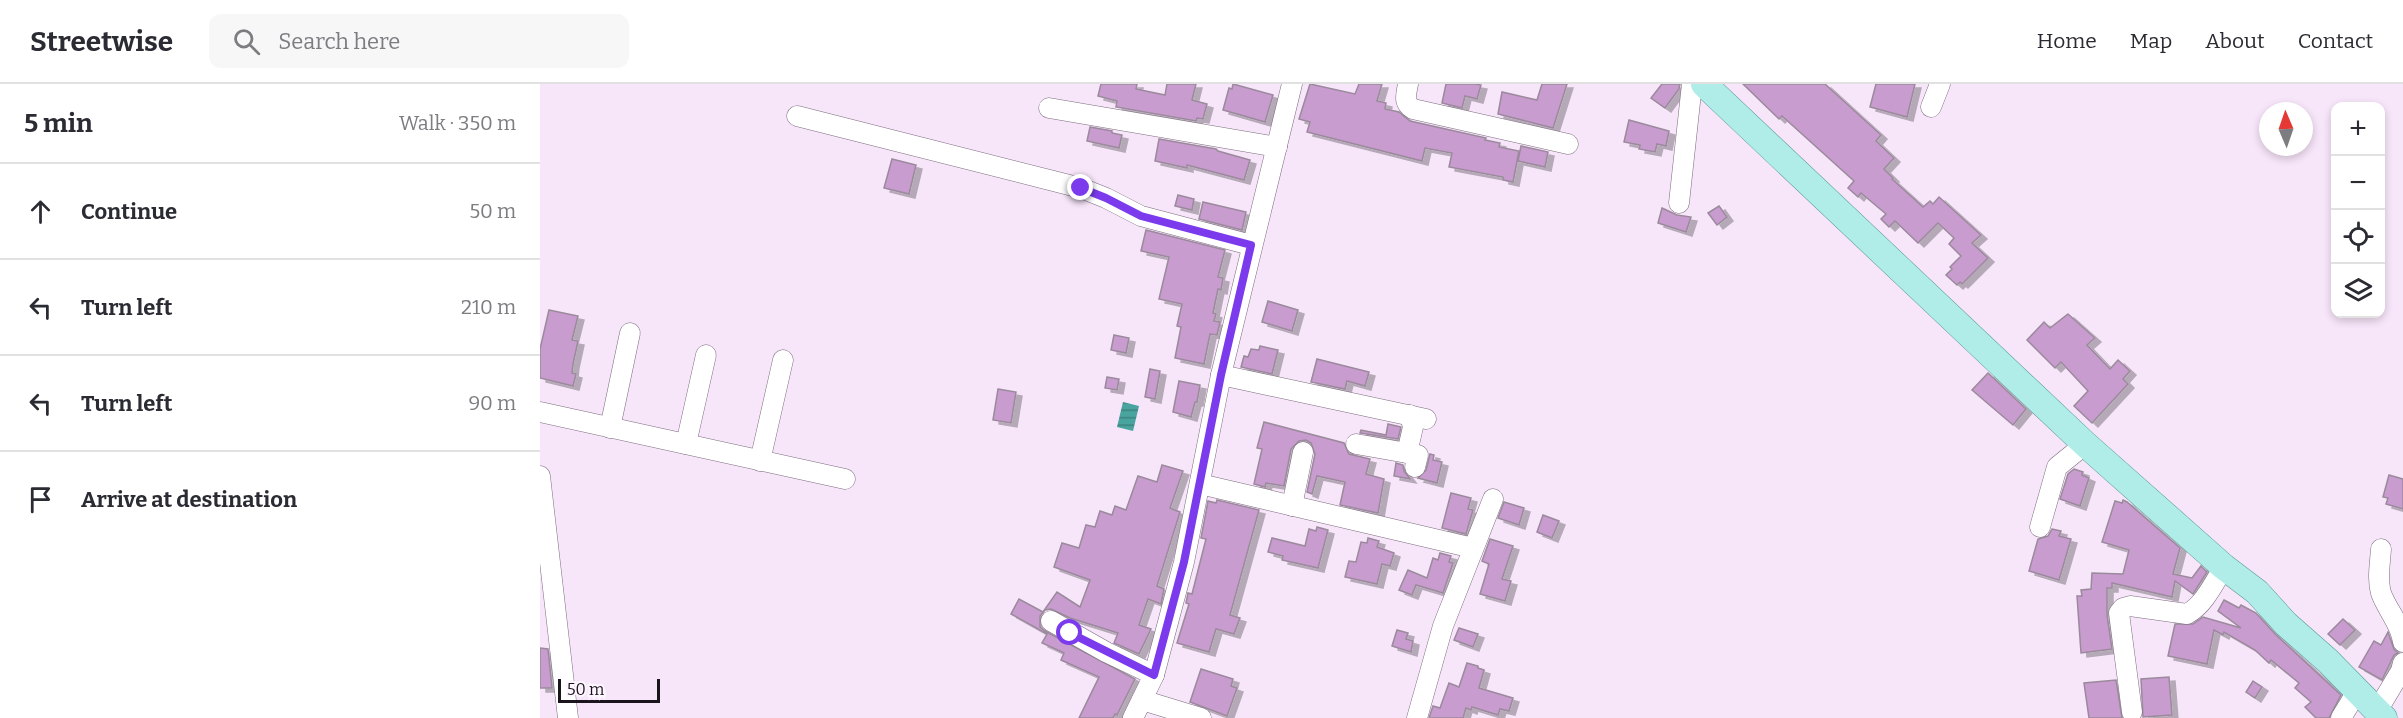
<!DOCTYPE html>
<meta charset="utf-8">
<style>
:root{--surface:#fff;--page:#f7f7f7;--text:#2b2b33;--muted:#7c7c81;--line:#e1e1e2}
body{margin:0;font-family:Bitter,serif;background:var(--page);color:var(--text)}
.controls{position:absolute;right:18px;top:18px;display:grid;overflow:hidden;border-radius:12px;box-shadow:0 3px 9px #0003}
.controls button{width:54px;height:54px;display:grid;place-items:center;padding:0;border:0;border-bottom:2px solid var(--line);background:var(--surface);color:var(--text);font:30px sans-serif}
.compass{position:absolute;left:1719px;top:18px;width:54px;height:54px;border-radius:50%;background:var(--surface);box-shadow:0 3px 9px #0003;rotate:358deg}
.scale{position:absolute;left:18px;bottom:15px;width:102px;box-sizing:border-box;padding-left:6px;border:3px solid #1b141c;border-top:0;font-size:16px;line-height:21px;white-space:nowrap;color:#1b141c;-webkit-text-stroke:4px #fef6ff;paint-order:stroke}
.stop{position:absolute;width:18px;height:18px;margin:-14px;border:4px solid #7c3aed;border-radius:50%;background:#fff}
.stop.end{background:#7c3aed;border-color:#fff;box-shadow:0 2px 6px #0008}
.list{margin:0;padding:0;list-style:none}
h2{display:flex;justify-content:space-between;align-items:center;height:78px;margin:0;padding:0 24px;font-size:26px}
h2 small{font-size:20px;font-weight:400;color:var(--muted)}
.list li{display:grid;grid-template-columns:39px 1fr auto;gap:18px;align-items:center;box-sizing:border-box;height:96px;padding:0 24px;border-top:2px solid var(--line)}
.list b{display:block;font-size:22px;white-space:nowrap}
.list em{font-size:20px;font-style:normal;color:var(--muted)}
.icon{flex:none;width:33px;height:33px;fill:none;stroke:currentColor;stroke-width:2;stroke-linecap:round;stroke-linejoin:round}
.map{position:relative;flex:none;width:1863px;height:634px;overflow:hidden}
header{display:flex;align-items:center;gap:36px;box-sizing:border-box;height:84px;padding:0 30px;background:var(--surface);border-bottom:2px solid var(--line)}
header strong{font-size:28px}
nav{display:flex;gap:33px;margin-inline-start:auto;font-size:21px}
.search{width:420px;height:54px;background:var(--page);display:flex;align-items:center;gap:15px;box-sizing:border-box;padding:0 21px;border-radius:12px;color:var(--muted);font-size:22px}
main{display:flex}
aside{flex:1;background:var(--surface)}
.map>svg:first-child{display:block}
</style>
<header>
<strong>Streetwise</strong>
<div class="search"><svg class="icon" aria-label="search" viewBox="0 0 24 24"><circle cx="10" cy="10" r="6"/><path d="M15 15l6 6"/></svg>Search here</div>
<nav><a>Home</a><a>Map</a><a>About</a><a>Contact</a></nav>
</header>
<main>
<aside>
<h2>5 min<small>Walk · 350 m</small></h2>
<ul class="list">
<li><svg class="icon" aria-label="ahead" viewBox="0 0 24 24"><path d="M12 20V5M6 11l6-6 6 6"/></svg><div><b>Continue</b></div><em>50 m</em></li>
<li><svg class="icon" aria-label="left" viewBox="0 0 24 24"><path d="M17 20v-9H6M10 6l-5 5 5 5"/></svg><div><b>Turn left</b></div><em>210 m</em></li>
<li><svg class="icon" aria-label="left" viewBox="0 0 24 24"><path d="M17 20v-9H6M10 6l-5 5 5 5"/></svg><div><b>Turn left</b></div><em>90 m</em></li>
<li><svg class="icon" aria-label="arrive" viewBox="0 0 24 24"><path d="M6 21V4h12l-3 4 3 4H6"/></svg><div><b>Arrive at destination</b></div></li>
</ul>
</aside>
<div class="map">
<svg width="1863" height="634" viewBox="0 0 1863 634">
<defs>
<pattern id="water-rules" width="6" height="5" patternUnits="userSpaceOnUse" patternTransform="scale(1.5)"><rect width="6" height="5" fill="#49a39e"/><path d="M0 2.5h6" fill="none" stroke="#3c8480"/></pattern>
<filter id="shadow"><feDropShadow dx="6" dy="4" stdDeviation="0" flood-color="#0004"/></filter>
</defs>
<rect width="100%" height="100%" fill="#f7e5f9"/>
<!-- water -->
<path fill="url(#water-rules)" d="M583 318 599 322 593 347 577 343Z"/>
<!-- building -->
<g fill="#c89cce" stroke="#9a8a9c" stroke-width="1.5" filter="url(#shadow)">
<path d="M561 0H597L596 5 625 11 627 0H656L652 16 667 20 663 35 657 34 656 37 576 23 577 17 558 12Z"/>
<path d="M693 0 733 11 725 38 683 26 689 4 692 5Z"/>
<path d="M770 0 815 10 819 0H842L837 17 846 19 845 25 859 28 870 37 946 54 945 56 960 59 959 63 979 67 973 98 963 96V93L909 83 912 69 885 64 882 77 767 48 770 38 759 35Z"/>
<path d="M906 0H935L941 1 937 15 925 12 922 24 902 19Z"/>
<path d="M1002 0H1027L1013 44 958 30 962 8 997 16Z"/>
<path d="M1122 0H1140L1139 5 1125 24 1111 14Z"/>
<path d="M1203 0H1285L1341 51 1336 57 1354 74 1344 85 1353 94 1352 95 1383 123 1390 117 1393 120 1399 113 1441 151 1432 159 1448 174 1422 200 1420 198 1417 201 1406 191 1412 185 1410 183 1421 172 1409 160 1414 154 1398 139 1378 159 1355 137 1349 143 1341 135 1346 130 1321 109 1318 113 1308 104 1314 97 1242 32 1239 35Z"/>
<path d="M1336 0H1375L1367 33 1330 23Z"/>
<path d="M1089 36 1129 47 1126 62 1117 60 1115 68 1099 65 1100 61 1084 58Z"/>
<path d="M550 43 572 47V49L582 51 579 64 547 57Z"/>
<path d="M619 55 676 65 678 67 710 76 704 96 647 81V84L615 77Z"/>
<path d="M981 62 1008 68 1005 83 978 77Z"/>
<path d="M352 75 376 81 369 110 344 104Z"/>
<path d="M638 111 654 115 652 126 635 122Z"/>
<path d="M663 118 706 128 702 146 659 135Z"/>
<path d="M1179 122 1187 133 1177 141 1168 129Z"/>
<path d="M1122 124 1137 131 1151 133 1146 148 1118 139Z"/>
<path d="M606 146 685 166 678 193 683 194 681 206 678 205 673 229 676 230 674 237 680 238 677 251 670 250 664 280 635 274 641 243 637 242 642 220 619 215 629 173 601 167Z"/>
<path d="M728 217 758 226 752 247 722 238Z"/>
<path d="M9 226 38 232 32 256 38 257 33 280 32 289 36 290 33 302 0 294V265Z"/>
<path d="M1528 230 1555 254 1547 261 1570 285 1578 276 1590 287 1583 295 1588 300 1552 339 1534 322 1548 307 1521 278 1515 284 1487 256 1504 238 1510 244Z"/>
<path d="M574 251 589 254 586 269 571 266Z"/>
<path d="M720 262 738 266 732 290 701 283 704 272 708 273 711 265 719 266Z"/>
<path d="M777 275 829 288 825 302 807 297 805 305 771 298Z"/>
<path d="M610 285 620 287 615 315 605 313Z"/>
<path d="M1448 289 1486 325 1473 341 1432 306Z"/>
<path d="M567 293 579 295 577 306 565 304Z"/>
<path d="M639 297 660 301 657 318H655L651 333 633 328Z"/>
<path d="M458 305 476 308 471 339 453 336Z"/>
<path d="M724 338 804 359 809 370 830 375 826 390 844 395 838 429 800 421 805 398 777 392 772 410 767 408 775 370 771 359 766 356 759 357 751 365 744 402 726 399 725 403 714 400 722 365 717 364Z"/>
<path d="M848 340 861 343 858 355 820 349 821 346 846 351Z"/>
<path d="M890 370 894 371 893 376 902 378 897 399 878 394 886 386Z"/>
<path d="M856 379 863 381 864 387 870 395 854 392Z"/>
<path d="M622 381 643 387 630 424 640 428 617 502 624 505 621 520 608 515 599 541 611 545 599 570 574 559 578 549 530 534 511 525 505 526 500 532V543L505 547 595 595 577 631 575 630 573 634H539L559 593 521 576 524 569 502 559 507 550 471 530 479 515 503 528 517 508 540 523 550 496 514 483 522 459 539 464 546 441 555 443 560 427 572 431 575 422 586 426 598 392 617 398Z"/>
<path d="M1534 385 1543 388 1542 391 1549 394 1540 422 1520 415 1528 390Z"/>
<path d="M1849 391 1863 395V425L1846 420 1848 414 1843 413Z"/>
<path d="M911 409 931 414 928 425 933 426 926 450 902 444Z"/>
<path d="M677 416 719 426 690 531 700 534 694 550 676 545 669 568 637 559 649 520 646 519 648 509 652 510 666 455 661 454 668 417 676 419Z"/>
<path d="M1583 416 1587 418 1640 464 1633 490 1652 494 1661 482 1667 488 1653 510 1635 497 1632 513 1572 499V504H1567V531L1572 565 1541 569 1537 512H1542L1541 506 1551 505 1552 489 1583 490 1589 466 1562 458 1575 417 1582 419Z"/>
<path d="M964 418 984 424 979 441 958 434Z"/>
<path d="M1003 431 1019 437 1012 454 997 448Z"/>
<path d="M777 443 788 446 778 484 742 476 743 472 728 468 732 454 765 462 769 445 776 447Z"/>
<path d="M1512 445 1521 447 1519 452 1531 455 1519 496 1489 487 1498 455 1508 452Z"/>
<path d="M828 454 839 457 837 463 854 469 850 482 842 480 837 500 805 493 809 477 816 478 821 458 827 459Z"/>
<path d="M950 455 973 462 962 495 971 497 965 517 940 510 949 480 942 477Z"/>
<path d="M900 469 911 472 909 478 913 479 903 509 876 501 872 511 859 506 868 486 887 494 893 474 898 476Z"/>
<path d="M1684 516 1699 524 1701 521 1716 529 1736 551 1801 611 1789 634H1776L1765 623 1771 618 1755 604 1759 599 1731 576 1729 579 1715 566 1684 548 1683 551 1674 546 1667 580 1628 572 1635 540H1653L1663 533 1701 544 1678 527Z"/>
<path d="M1803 535 1815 546 1800 561 1788 550Z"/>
<path d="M919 544 938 550 933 563 914 556Z"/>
<path d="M857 546 868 549 866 555 873 557 871 568 852 562Z"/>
<path d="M1848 548 1854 565 1858 569 1854 571 1842 596 1819 583 1834 557 1841 561Z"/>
<path d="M0 564 8 565 12 604H0Z"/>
<path d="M927 579 938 582V584L944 586 939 604 973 614 969 627 960 625 958 631 932 623 931 626 926 624 923 634H889L893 622 900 624 909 599 919 603Z"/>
<path d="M661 585 693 595 691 602 697 604 687 632 650 618Z"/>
<path d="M1629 593 1632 631 1603 633 1601 595Z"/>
<path d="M1576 596 1582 634H1549L1544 599Z"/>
<path d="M1713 597 1722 603 1715 614 1706 608Z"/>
</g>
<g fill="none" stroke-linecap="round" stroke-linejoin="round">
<!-- minor casing -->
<g stroke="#7c6c7e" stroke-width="21">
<g id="minor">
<path d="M868 0C866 11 863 19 873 25L1028 60"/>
<path d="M1391 23 1400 0"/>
<path d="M509 24 737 63"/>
<path d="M257 32 541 104 566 114 601 132 711 161"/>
<path d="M1139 119 1152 0"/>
<path d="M681 291 886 335"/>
<path d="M0 328 305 395"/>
<path d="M870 331 873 343 867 369 878 371 875 383"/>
<path d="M70 344 90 249"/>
<path d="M146 360 166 271"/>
<path d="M816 360 867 369"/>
<path d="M220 377 243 276"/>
<path d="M0 392 28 634"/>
<path d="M660 400 933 464"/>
<path d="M752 422 763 368"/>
<path d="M1500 443 1517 383 1538 366 1544 359"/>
<path d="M1841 465C1840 480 1837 495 1841 509 1847 526 1861 540 1863 558"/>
<path d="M511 537 566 568 614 591"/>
<path d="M602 616 661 634"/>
<path d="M1837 627 1861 587 1863 579"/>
<path d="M1592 628 1579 529 1583 524 1590 522 1647 530C1664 521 1674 499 1684 483"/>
<path d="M593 634 614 591 644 478 681 291 752 0"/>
<path d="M877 634 903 542 953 415"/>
<path d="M1801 634 1818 606"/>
</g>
</g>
<!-- major casing -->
<g stroke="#599998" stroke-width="27">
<path id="major" d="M1164 0 1544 359 1684 483 1717 508 1746 540 1788 577 1844 634"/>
</g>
<!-- minor -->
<use href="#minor" stroke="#fff" stroke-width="20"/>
<!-- major -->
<use href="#major" stroke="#b0ede9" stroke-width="26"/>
</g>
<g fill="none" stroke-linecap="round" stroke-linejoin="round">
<!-- route -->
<path stroke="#7c3aed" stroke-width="8" d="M530 549 614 591 644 478 681 291 711 161 601 132 566 114 541 104"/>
</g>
</svg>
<div class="controls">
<button>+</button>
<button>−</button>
<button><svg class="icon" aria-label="locate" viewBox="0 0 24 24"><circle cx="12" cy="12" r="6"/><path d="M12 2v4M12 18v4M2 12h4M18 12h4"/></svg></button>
<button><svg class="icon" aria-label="layers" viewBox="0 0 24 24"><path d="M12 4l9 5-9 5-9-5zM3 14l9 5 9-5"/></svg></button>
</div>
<svg class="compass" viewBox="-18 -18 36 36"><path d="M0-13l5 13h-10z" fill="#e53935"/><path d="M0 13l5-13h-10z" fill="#7c7c81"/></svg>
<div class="scale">50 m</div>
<div class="stop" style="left:530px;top:549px"></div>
<div class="stop end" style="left:541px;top:104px"></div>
</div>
</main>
